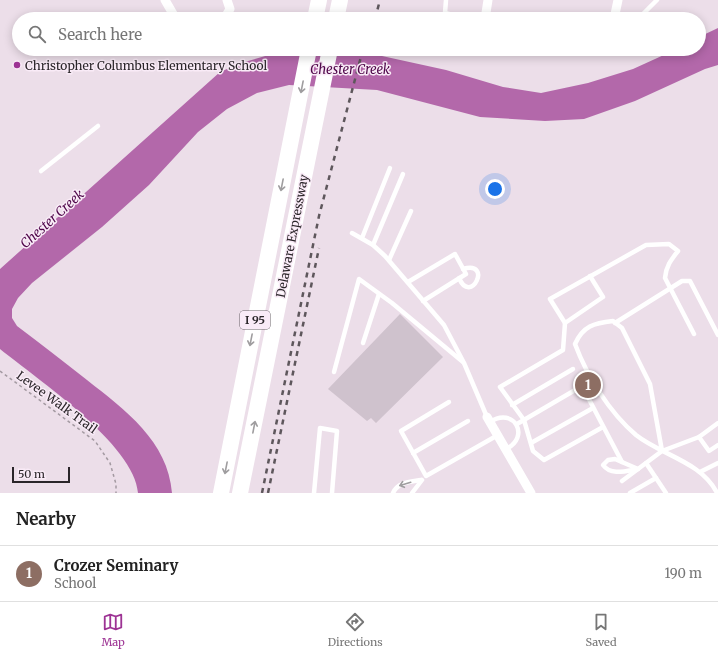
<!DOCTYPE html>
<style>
:root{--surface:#fff;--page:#f2f2f2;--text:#222;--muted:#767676;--line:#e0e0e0;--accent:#9d3394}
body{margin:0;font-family:Merriweather,serif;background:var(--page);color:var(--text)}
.scale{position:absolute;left:12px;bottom:10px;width:58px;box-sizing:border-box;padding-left:4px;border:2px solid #2a2529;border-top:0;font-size:11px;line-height:14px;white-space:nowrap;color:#2a2529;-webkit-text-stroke:3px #f9ebf7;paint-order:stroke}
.you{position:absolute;left:495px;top:189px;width:14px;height:14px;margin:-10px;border:3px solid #fff;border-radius:50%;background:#1a73e8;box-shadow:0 0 0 6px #1a73e833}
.badge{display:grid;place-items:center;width:26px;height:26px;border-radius:50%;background:var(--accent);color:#fff;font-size:13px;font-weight:700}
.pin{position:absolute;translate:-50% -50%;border:2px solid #fff;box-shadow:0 1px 4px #0006}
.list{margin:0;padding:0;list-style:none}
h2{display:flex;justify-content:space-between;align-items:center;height:52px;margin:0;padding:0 16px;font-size:17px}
h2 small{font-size:13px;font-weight:400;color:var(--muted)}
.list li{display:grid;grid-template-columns:26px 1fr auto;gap:12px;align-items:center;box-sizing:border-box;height:56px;padding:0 16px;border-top:1px solid var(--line)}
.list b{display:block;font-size:15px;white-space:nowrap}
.list p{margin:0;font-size:13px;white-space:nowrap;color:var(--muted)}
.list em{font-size:13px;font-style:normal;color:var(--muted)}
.icon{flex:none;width:22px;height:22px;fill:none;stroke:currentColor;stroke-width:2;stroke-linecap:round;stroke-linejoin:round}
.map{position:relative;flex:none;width:718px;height:493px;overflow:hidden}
.search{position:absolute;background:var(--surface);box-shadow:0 2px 10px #0003;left:12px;right:12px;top:12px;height:44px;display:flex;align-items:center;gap:10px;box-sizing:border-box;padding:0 14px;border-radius:22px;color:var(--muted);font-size:15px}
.sheet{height:108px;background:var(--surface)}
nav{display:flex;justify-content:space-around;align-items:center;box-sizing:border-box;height:56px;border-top:1px solid var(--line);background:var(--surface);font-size:11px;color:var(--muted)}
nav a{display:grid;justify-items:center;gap:2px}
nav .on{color:var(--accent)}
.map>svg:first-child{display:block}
</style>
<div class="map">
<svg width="718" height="493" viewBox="0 0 718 493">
<rect width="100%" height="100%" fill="#ecdee9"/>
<!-- water -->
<path fill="#b368aa" d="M718 28V65L705 69 635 101 584 119 545 121 480 117 377 90 289 85 257 93 227 109 198 132 149 185 102 227 32 283 18 298 12 309V318L17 326C41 344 64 362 87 380 125 410 168 441 172 493H138C135 445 37 379 0 349V269L220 72 241 63 279 52 306 49H350L446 70 503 87 541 93 588 83 633 69 677 49H699V37Z"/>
<!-- building -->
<path fill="#cfc2cd" d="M400 314 443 357 376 423 371 418 367 421 328 389Z"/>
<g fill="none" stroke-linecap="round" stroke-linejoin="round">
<!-- path -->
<path stroke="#a399a1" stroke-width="1.5" stroke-dasharray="3 3" stroke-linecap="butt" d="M0 371 95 441 110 463 116 484V493"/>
<!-- lane -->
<g stroke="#fff" stroke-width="4.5">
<path d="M446 0 445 13 469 19"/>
<path d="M638 19 657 0"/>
<path d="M41 171 98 126"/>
<path d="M352 233 373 245 385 256 444 325 464 363 487 417"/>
<path d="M362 238 390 168"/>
<path d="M373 245 403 174"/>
<path d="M389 260 411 211"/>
<path d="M590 276 603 297 565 323 550 299 646 245 669 244 678 251C671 260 666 266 665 278L694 334"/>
<path d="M459 278C471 306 493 260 463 269"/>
<path d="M408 282 455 254 466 274 423 301"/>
<path d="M565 323 563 350 500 387 524 420 533 451 544 460 603 427"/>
<path d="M615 323 682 281H690L718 335"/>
<path d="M363 343 379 294"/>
<path d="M334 372 359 279 392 303 463 362"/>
<path d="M449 402 401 431 426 476 498 435"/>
<path d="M512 405 573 369"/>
<path d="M490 422C514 406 531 437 506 449"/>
<path d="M517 424 582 386 622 462"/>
<path d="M699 437 709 451 718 445"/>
<path d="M531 443 593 408"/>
<path d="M662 451 650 384 622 328 613 321C594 323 583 326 575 344 587 376 609 412 636 435 661 455 702 462 717 493"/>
<path d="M413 453 468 421"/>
<path d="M615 459 638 469C626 471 611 476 603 465L608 460Z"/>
<path d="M646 463 666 493"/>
<path d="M700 472 718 463"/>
<path d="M622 481 662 451 699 437 718 423"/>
<path d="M314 493 320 428 337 431 332 493"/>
<path d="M393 493C398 482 410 482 421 480"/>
<path d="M412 493 422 480"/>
<path d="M630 493 656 478"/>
</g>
<!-- street -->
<g stroke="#fff" stroke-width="9">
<path d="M165 0 176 19"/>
<path d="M224 19 230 9 227 0"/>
<path d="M485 19 488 0"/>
<path d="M614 19 618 0"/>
<path d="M487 417 531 493"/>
</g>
<!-- highway -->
<g stroke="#fff" stroke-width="16">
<path d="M315 19 319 0"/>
<path d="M336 19 340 0"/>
<path d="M221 493 309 49"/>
<path d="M240 493 330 49"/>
</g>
<!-- rail -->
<g stroke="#5e575c" stroke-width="2.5" stroke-dasharray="5 5" stroke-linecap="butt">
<path d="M375 19 380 0"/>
<path d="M262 493 319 216 363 49"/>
<path d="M268 493 319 248"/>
</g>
</g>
<!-- one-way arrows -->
<defs><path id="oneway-shaft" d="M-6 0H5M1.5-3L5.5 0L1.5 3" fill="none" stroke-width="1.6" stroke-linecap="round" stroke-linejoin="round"/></defs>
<g stroke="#9f9d9f">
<use href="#oneway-shaft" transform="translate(302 87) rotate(101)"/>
<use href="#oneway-shaft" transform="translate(282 185) rotate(101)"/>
<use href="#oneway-shaft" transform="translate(251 340) rotate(101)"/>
<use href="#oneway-shaft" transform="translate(254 427) rotate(-79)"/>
<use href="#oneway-shaft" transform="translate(226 468) rotate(101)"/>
<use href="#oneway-shaft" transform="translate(405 484) rotate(163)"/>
</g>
<!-- markers -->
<circle fill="#9d3394" stroke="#f9ebf7" stroke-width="1.5" cx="17" cy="65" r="4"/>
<g text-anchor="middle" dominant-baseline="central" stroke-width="3" stroke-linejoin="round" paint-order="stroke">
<!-- shield labels -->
<rect fill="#f9ebf7" stroke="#686067" stroke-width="1" x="240" y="311" width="30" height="18" rx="3"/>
<g font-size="11" font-weight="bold" fill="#2a2529">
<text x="255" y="320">I 95</text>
</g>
<!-- poi labels -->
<g font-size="12" fill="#2a2529" stroke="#f9ebf7" text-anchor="start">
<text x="25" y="65">Christopher Columbus Elementary School</text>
</g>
<!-- street labels -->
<g font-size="12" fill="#2a2529" stroke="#f9ebf7">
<text transform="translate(292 236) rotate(-79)">Delaware Expressway</text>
<text transform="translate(57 402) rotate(36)">Levee Walk Trail</text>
</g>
<!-- water labels -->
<g font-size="13" font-style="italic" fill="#4f074a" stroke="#f9ebf7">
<text x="350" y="69">Chester Creek</text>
<text transform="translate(52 219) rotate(-42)">Chester Creek</text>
</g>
</g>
</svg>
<div class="scale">50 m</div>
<div class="you"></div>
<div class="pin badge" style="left:588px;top:385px;background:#8d6e63">1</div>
<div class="search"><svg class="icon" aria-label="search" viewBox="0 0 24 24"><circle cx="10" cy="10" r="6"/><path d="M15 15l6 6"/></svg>Search here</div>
</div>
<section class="sheet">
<h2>Nearby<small></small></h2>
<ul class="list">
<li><span class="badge" style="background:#8d6e63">1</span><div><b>Crozer Seminary</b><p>School</p></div><em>190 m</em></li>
</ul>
</section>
<nav>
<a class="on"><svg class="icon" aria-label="map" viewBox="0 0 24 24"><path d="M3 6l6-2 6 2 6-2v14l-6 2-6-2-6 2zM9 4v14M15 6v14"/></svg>Map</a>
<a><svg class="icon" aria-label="directions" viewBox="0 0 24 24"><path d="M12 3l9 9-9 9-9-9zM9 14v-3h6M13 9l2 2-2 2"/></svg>Directions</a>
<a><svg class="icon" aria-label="saved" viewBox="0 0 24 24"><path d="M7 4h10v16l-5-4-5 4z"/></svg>Saved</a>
</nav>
